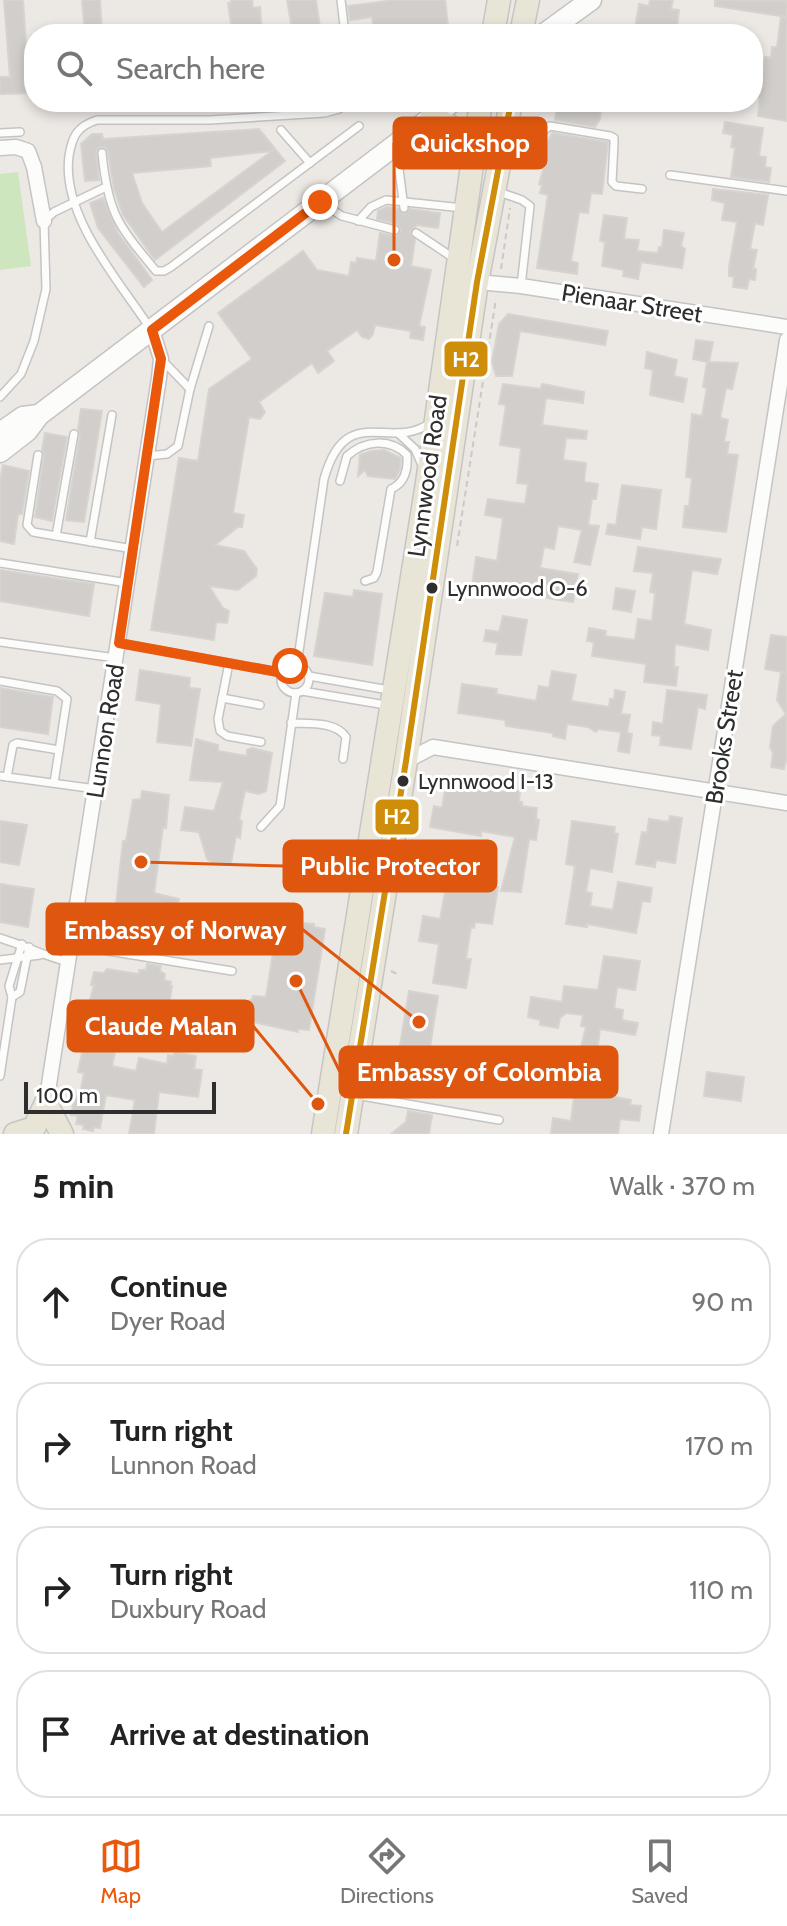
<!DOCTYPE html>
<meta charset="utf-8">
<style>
:root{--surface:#fff;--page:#f6f6f6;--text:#222;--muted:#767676;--line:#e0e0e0;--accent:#ea580c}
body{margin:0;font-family:Cabin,sans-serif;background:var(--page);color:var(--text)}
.scale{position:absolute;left:24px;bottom:20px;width:192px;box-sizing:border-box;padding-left:8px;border:4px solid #2e2e2e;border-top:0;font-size:22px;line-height:28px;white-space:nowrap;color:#2e2e2e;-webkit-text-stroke:6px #fff;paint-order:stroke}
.stop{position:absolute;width:24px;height:24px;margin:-18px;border:6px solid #ea580c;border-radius:50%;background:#fff}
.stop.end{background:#ea580c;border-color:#fff;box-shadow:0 2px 8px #0008}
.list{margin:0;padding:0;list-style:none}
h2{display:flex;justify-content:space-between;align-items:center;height:104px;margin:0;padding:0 32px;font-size:34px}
h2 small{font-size:26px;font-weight:400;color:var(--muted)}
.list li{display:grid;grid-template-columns:52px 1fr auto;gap:24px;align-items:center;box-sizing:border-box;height:128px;margin:0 16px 16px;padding:0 16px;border:2px solid var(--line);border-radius:32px}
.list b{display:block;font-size:30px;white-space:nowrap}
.list p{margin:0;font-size:26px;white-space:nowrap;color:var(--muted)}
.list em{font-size:26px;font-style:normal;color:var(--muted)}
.icon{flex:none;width:44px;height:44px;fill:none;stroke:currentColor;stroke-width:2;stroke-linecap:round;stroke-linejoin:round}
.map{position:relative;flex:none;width:787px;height:1134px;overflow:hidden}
.search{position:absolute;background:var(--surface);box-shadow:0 4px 12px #0003;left:24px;right:24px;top:24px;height:88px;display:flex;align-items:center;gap:20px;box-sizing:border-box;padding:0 28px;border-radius:32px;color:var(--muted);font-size:30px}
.sheet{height:680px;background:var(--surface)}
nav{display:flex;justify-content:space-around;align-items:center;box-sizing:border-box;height:112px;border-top:2px solid var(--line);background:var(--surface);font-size:22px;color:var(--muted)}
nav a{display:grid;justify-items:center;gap:4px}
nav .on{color:var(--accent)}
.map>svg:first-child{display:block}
</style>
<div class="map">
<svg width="787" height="1134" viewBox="0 0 787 1134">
<rect width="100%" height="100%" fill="#ece8e4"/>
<!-- green -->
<path fill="#cee6be" d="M18 172 31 266 0 270V174Z"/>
<!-- building -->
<g fill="#d1cecb" stroke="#d7d4d0" stroke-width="2" fill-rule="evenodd">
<path d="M4 0H23L28 75 34 74V93L0 94V77H10Z"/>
<path d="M82 0H100L102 34H85Z"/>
<path d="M231 0H252L253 8 260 7 262 34H244L243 29 232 31 228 3H231Z"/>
<path d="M287 0H316L321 34H293Z"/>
<path d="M395 0H445L449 33 374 34 372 17 350 20 348 6Z"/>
<path d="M650 0H673L671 9 679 10 676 34H644V31L635 29 639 4 649 6Z"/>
<path d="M715 0 787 1V17L715 6Z"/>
<path d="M781 17 787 18V121L758 116 760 98 753 97V76L762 78 765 57 771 58 772 47H777Z"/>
<path d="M558 102H602L600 119 595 127 555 120Z"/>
<path d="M725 122 763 128 759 156 766 157 765 167 771 168 769 182 731 177 735 148 731 147 733 135 723 133Z"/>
<path d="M259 129 285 161 155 260 123 215 114 189 108 152 105 147H100L96 151 99 180 85 181 81 144 92 134H102L103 139ZM272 151 162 232 142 203 132 173 211 166 210 158Z"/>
<path d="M552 133 608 142 602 194 591 193 588 213 579 212 571 261 578 263 577 274 537 268 548 195 540 193 542 185 539 184 545 164 546 141H548Z"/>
<path d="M713 189 768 195 763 225 755 223 750 249 757 250 753 269H756L755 280 749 279 747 289 733 287 734 277 729 276V267L737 222 722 220 725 203 712 200Z"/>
<path d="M103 198 118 233 152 280 144 287 98 228 90 203Z"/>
<path d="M387 207 397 208 404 214 410 209 440 213 438 228 417 225 410 232 415 240 411 266 431 270 419 326 425 327 423 340 410 338 411 331 375 325 373 334 369 339 362 337 357 330 327 351 334 361 318 373 312 363 259 402 265 412 260 419 249 417 233 513 244 515 242 527H238L215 545 244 551 257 569 256 576 238 590 209 586 223 608 229 611 227 623 216 622 214 640 151 630 179 458 198 461 209 389 252 359 218 313 303 251 317 270 349 276 351 262 356 263 357 258 376 261 380 233 396 236 401 231 397 224 377 219 378 211Z"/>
<path d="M604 215 627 218 624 239 639 240 637 251 658 253 659 247H662L664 230 684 233 681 246 685 249 682 268 641 262 638 279 623 276 624 270 602 266 605 242 600 241Z"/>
<path d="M508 314 608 331 605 345 520 331 512 376H496L492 362 499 324Z"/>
<path d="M696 340 713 342 709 362 738 363 732 389 726 388 720 418 728 420 724 442H729L727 454 738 455 726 532 683 527 685 506H689L692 478 686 477 692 414 702 416 707 388 703 387 707 362 693 359Z"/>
<path d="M647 352 677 360 674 376 687 379 683 402 650 395 653 370 645 368Z"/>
<path d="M503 384 541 389 542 384 584 392 583 403 546 398 542 425 587 431 586 439 566 438 563 460 586 463 584 482 598 484 596 499H592L588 525 599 526 590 565 574 562 582 530 558 526 554 549 544 547 540 568 578 574 573 602 472 586 476 557 497 561 503 518 485 515 488 499 525 504 528 484 517 483 521 448 500 445 506 405 499 404Z"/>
<path d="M81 409 102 411 84 522 66 520 80 435 78 429Z"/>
<path d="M45 433 67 437 52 521 35 517 44 456 42 450Z"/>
<path d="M384 450 401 458 400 469 395 479 368 476 365 470 358 476 360 455 371 451Z"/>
<path d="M3 465 29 471 22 514H18L14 544 0 541V481Z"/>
<path d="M622 485 661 490 656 529 642 527 640 539 606 534 608 524 616 525Z"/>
<path d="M638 547 721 559 717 574 692 570 684 624 711 630 708 650 675 644 674 667H678L676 686 644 682 646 664 592 656 594 642 587 641 589 628 606 631 605 636 635 640 638 619 652 621 655 593 650 592 653 573 634 571Z"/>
<path d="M0 570 94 584 89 616 0 601Z"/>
<path d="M616 588 635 591 631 612 613 609Z"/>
<path d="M354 590 382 594 372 665 314 656 325 593 353 597Z"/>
<path d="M503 616 527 620 521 655 496 654 498 643 484 641 486 630 499 632Z"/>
<path d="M771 635 787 637V673L765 669Z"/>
<path d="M140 670 190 678 189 688 200 689 191 746 157 742 161 704 136 700Z"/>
<path d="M552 671 576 675 571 701 609 707 610 699H614L615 690 625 692 621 714 630 715 627 733 632 734 629 753 618 751 621 732 598 729 596 732 588 727 567 724 565 739 553 736V733L506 726 505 720 458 713 462 684 497 689 496 694 536 701 539 686 549 688Z"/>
<path d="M781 672 787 673V757L784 769 771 767 773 753 770 747 773 726 786 714 777 700Z"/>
<path d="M0 688 53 697 48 734 0 727Z"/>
<path d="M667 690 707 695 705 709 698 707 691 749 660 745 661 736 652 735 653 722 663 724Z"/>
<path d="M196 739 218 745V751L247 756V750L252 748 272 753 266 791 259 794 245 791 239 820 242 821 240 838 236 836 231 863H214L207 859 199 832 181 830 185 807 214 811 223 782 190 780Z"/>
<path d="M446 784 506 792 507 789 520 791 519 802H522V806L537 808 536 819 539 820 536 840 529 839 521 892 501 891 515 837 481 831V836L430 827 434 806 442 808Z"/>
<path d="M142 791 169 795 166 828 163 827 154 893 179 899 172 922 136 920 115 914 123 841H126L133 800 141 799Z"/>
<path d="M670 816 682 818 675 863 656 860 655 867 636 864 642 832 647 833 649 819 669 822Z"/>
<path d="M0 821 27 825 19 865 0 862Z"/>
<path d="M572 821 615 827 614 833 618 834 612 872 590 868 586 892 592 893 590 906 613 910 618 882 652 888 650 902 642 901 636 933 587 924V927L566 924 575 866 566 864Z"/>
<path d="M450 866 470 869 468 883 498 887 492 924 475 922 474 928 471 927 466 959H471L466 988 433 983 439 944 419 941 423 916 440 919Z"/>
<path d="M0 884 34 889 28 927 0 922Z"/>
<path d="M265 920 314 924V927L325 929 309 1030 298 1029V1032L249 1021 250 1000H252L253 996 266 997 274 947 261 945V925H264Z"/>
<path d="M604 956 640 961 635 990 617 987 614 1008 623 1010 622 1020 638 1023 635 1035 600 1029 597 1052 615 1057 617 1066 611 1075 578 1090 631 1100 630 1105 641 1106 639 1121 620 1119 618 1134H551L553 1118 571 1121 579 1055 586 1027 581 1026 583 1015 566 1013 560 1018 558 1028 540 1025V1020L528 1017 531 997 562 1002 564 986 598 990Z"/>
<path d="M147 964 161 966 160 971 165 974 164 980 171 982 170 986H172L169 1005 164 1004 92 1024 85 1020 94 985H91L94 972 104 973 107 969 139 974V970H146Z"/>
<path d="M409 991 438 996 429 1054 475 1062 477 1052 505 1057 499 1094 395 1076Z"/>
<path d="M89 1036 113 1041 112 1046 116 1047 112 1066 136 1071 139 1058 167 1064 168 1055 173 1056 175 1052 196 1056 194 1069 202 1070 198 1097 159 1092 154 1134H129L135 1100 106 1095 100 1128 94 1127 93 1131 83 1129 84 1125 76 1124 78 1116 71 1115 75 1094 80 1095 84 1073 78 1072 82 1053 86 1052Z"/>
<path d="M707 1072 744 1077 741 1101 704 1096Z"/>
<path d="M408 1111 432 1115 429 1134H391L406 1122Z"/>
</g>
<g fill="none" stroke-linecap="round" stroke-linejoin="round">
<!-- service casing -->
<g stroke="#c5c4c5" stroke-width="10">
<g id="service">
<path d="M341 0 345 34"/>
<path d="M281 130 310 163"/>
<path d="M0 133 20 132"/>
<path d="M508 134 535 137 550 126 610 136 614 138V143L612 182 616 186 642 189"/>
<path d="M396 146 404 208"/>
<path d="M102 153C108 214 118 225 156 271H164L171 267 359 126"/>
<path d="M670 175 787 191"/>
<path d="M496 191 522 200 530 206 521 286"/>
<path d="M323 204 342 216 395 230"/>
<path d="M358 221 371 207 386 200 463 208"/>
<path d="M416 233 455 259"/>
<path d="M150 328C119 281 61 216 69 156 72 137 77 126 97 120H209L324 113 339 109 349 102"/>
<path d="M163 361 190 389"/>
<path d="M0 397 21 374 34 341 46 289 44 221 54 212 106 187"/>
<path d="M398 433 415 449 422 465"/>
<path d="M38 455 27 525 33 532 133 549"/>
<path d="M147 456 167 454 178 446 190 389 209 326"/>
<path d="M340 481 347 456C365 440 390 438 407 455 408 469 405 483 391 489L377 572 374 578 365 581"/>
<path d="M56 536 74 434"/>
<path d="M90 542 112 415"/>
<path d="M0 563 128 583"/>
<path d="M0 642 116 658"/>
<path d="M119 643 283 673"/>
<path d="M229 663 218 719 220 731 227 736 261 742"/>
<path d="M297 665 324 479C346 400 390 452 430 423"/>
<circle cx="295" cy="679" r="14"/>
<path d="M309 676 389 690"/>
<path d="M0 681 57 691 67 699 54 783"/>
<path d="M302 691 386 705"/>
<path d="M222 698 260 705"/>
<path d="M291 723C309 724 335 721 346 737L343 759"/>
<path d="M0 776 96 789"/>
<path d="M7 777 13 745 17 743 59 750"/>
<path d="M261 827 280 806 296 693"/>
<path d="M0 938C24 945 44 956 68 962"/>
<path d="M71 945 232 971"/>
<path d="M0 960 40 955"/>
<path d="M12 997 20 992 29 947"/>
<path d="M0 1076 12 997 9 986 22 944"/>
<path d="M356 1095 499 1120"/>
</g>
</g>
<!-- minor casing -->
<g stroke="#c5c4c5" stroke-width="17">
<g id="minor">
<path d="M0 148 16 147 28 151 34 167 44 221"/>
<path d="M477 282 521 286 787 327"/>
<path d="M406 761 433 747 787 803"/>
<path d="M45 1110 159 378 161 359 152 330"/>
<path d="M661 1134 787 340"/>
</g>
</g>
<!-- secondary casing -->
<g stroke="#c5c4c5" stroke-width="23">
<g id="secondary">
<path d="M544 34 591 0"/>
<path d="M0 433 23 417 39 415"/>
<path d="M0 452 27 431 39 415 452 102"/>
</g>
</g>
<!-- primary casing -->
<g stroke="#c6c5c4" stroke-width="25">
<g id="primary">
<path d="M493 34 499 0"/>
<path d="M521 34 528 0"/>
<path d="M431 118C455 125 463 135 473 158"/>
<path d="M46 1103 62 1134"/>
<path d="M15 1134 34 1128 46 1103"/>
<path d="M323 1134 427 483 481 102"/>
<path d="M346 1134 406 761 477 282 511 102"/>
</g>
</g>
<!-- path -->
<g stroke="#c9c9c8" stroke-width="2" stroke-dasharray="6 4" stroke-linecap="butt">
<path d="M501 269 510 208"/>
<path d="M457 546 496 299"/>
<path d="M391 971 397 974"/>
</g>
<!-- service -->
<use href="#service" stroke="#fcfcfb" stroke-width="7"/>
<!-- minor -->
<use href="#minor" stroke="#fcfcfb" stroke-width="14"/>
<!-- secondary -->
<use href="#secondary" stroke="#fcfcfb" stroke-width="20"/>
<!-- primary -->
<use href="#primary" stroke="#e8e4d6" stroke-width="22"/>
<!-- bus-1 casing -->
<g stroke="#fff" stroke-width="12">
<path id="bus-1" d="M346 1134 406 761 477 282 511 102"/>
</g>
<!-- bus-1 -->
<use href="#bus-1" stroke="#cf8e09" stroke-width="6"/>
</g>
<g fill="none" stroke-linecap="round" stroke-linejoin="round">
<!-- route -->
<path stroke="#ea580c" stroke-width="10" d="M290 666 283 673 119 643 161 359 152 330 320 202"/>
</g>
<!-- markers -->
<g fill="#2e2e2e" stroke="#fff" stroke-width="3">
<circle cx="432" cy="588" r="7"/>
<circle cx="403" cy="781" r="7"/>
</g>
<g text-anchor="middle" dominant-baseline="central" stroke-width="6" stroke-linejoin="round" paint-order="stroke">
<!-- bus labels -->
<g font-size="22" fill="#2e2e2e" stroke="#fff" text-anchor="start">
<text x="447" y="588">Lynnwood O-6</text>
<text x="418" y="781">Lynnwood I-13</text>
</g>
<!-- street labels -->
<g font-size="24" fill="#2e2e2e" stroke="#fff">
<text transform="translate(632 303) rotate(9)">Pienaar Street</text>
<text transform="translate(427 476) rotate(-82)">Lynnwood Road</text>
<text transform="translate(105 731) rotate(-81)">Lunnon Road</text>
<text transform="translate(724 737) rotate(-81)">Brooks Street</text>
</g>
</g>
<!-- callouts -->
<path fill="none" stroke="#df570e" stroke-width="3" d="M394 260L394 143M141 862L284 866M419 1022L302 929M318 1104L253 1026M296 981L340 1072"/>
<g fill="#df570e" stroke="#fff" stroke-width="3">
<circle cx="394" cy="260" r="8"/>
<circle cx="141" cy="862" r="8"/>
<circle cx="419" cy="1022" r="8"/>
<circle cx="318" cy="1104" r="8"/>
<circle cx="296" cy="981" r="8"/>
</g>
<g fill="#df570e" stroke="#df570e" stroke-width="3">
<rect x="394" y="118" width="152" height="50" rx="8"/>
<rect x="284" y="841" width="212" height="50" rx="8"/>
<rect x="47" y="904" width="255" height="50" rx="8"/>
<rect x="68" y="1001" width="185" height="50" rx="8"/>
<rect x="340" y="1047" width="277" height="50" rx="8"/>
</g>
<g font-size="26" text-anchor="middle" font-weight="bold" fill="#fff">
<text x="470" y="152">Quickshop</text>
<text x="390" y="875">Public Protector</text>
<text x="175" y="939">Embassy of Norway</text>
<text x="161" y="1035">Claude Malan</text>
<text x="479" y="1081">Embassy of Colombia</text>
</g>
<g stroke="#fff" stroke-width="3">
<rect x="443" y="340" width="46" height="38" rx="8" fill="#cf8e09"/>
<rect x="374" y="798" width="46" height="38" rx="8" fill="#cf8e09"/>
</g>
<g font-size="22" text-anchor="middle" font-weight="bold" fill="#fff">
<text x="466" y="367">H2</text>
<text x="397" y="824">H2</text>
</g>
</svg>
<div class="scale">100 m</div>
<div class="stop" style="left:290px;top:666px"></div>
<div class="stop end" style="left:320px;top:202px"></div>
<div class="search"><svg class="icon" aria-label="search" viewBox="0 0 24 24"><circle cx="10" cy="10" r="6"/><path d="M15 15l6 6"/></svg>Search here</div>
</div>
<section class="sheet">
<h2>5 min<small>Walk · 370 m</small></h2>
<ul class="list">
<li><svg class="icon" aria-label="ahead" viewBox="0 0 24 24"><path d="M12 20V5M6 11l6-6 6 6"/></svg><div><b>Continue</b><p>Dyer Road</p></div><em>90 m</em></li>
<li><svg class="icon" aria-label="right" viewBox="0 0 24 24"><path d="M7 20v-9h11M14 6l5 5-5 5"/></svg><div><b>Turn right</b><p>Lunnon Road</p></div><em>170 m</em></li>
<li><svg class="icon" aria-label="right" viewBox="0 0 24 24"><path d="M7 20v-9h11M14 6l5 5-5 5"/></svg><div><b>Turn right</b><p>Duxbury Road</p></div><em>110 m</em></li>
<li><svg class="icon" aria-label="arrive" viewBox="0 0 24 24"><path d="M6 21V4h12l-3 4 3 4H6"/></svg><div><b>Arrive at destination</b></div></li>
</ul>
</section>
<nav>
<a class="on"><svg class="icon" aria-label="map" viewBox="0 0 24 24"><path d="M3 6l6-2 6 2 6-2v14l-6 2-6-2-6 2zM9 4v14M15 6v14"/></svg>Map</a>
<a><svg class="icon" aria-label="directions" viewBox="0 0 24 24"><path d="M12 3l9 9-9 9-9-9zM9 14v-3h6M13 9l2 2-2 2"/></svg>Directions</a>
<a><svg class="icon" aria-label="saved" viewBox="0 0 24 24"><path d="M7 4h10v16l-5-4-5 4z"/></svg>Saved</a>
</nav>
